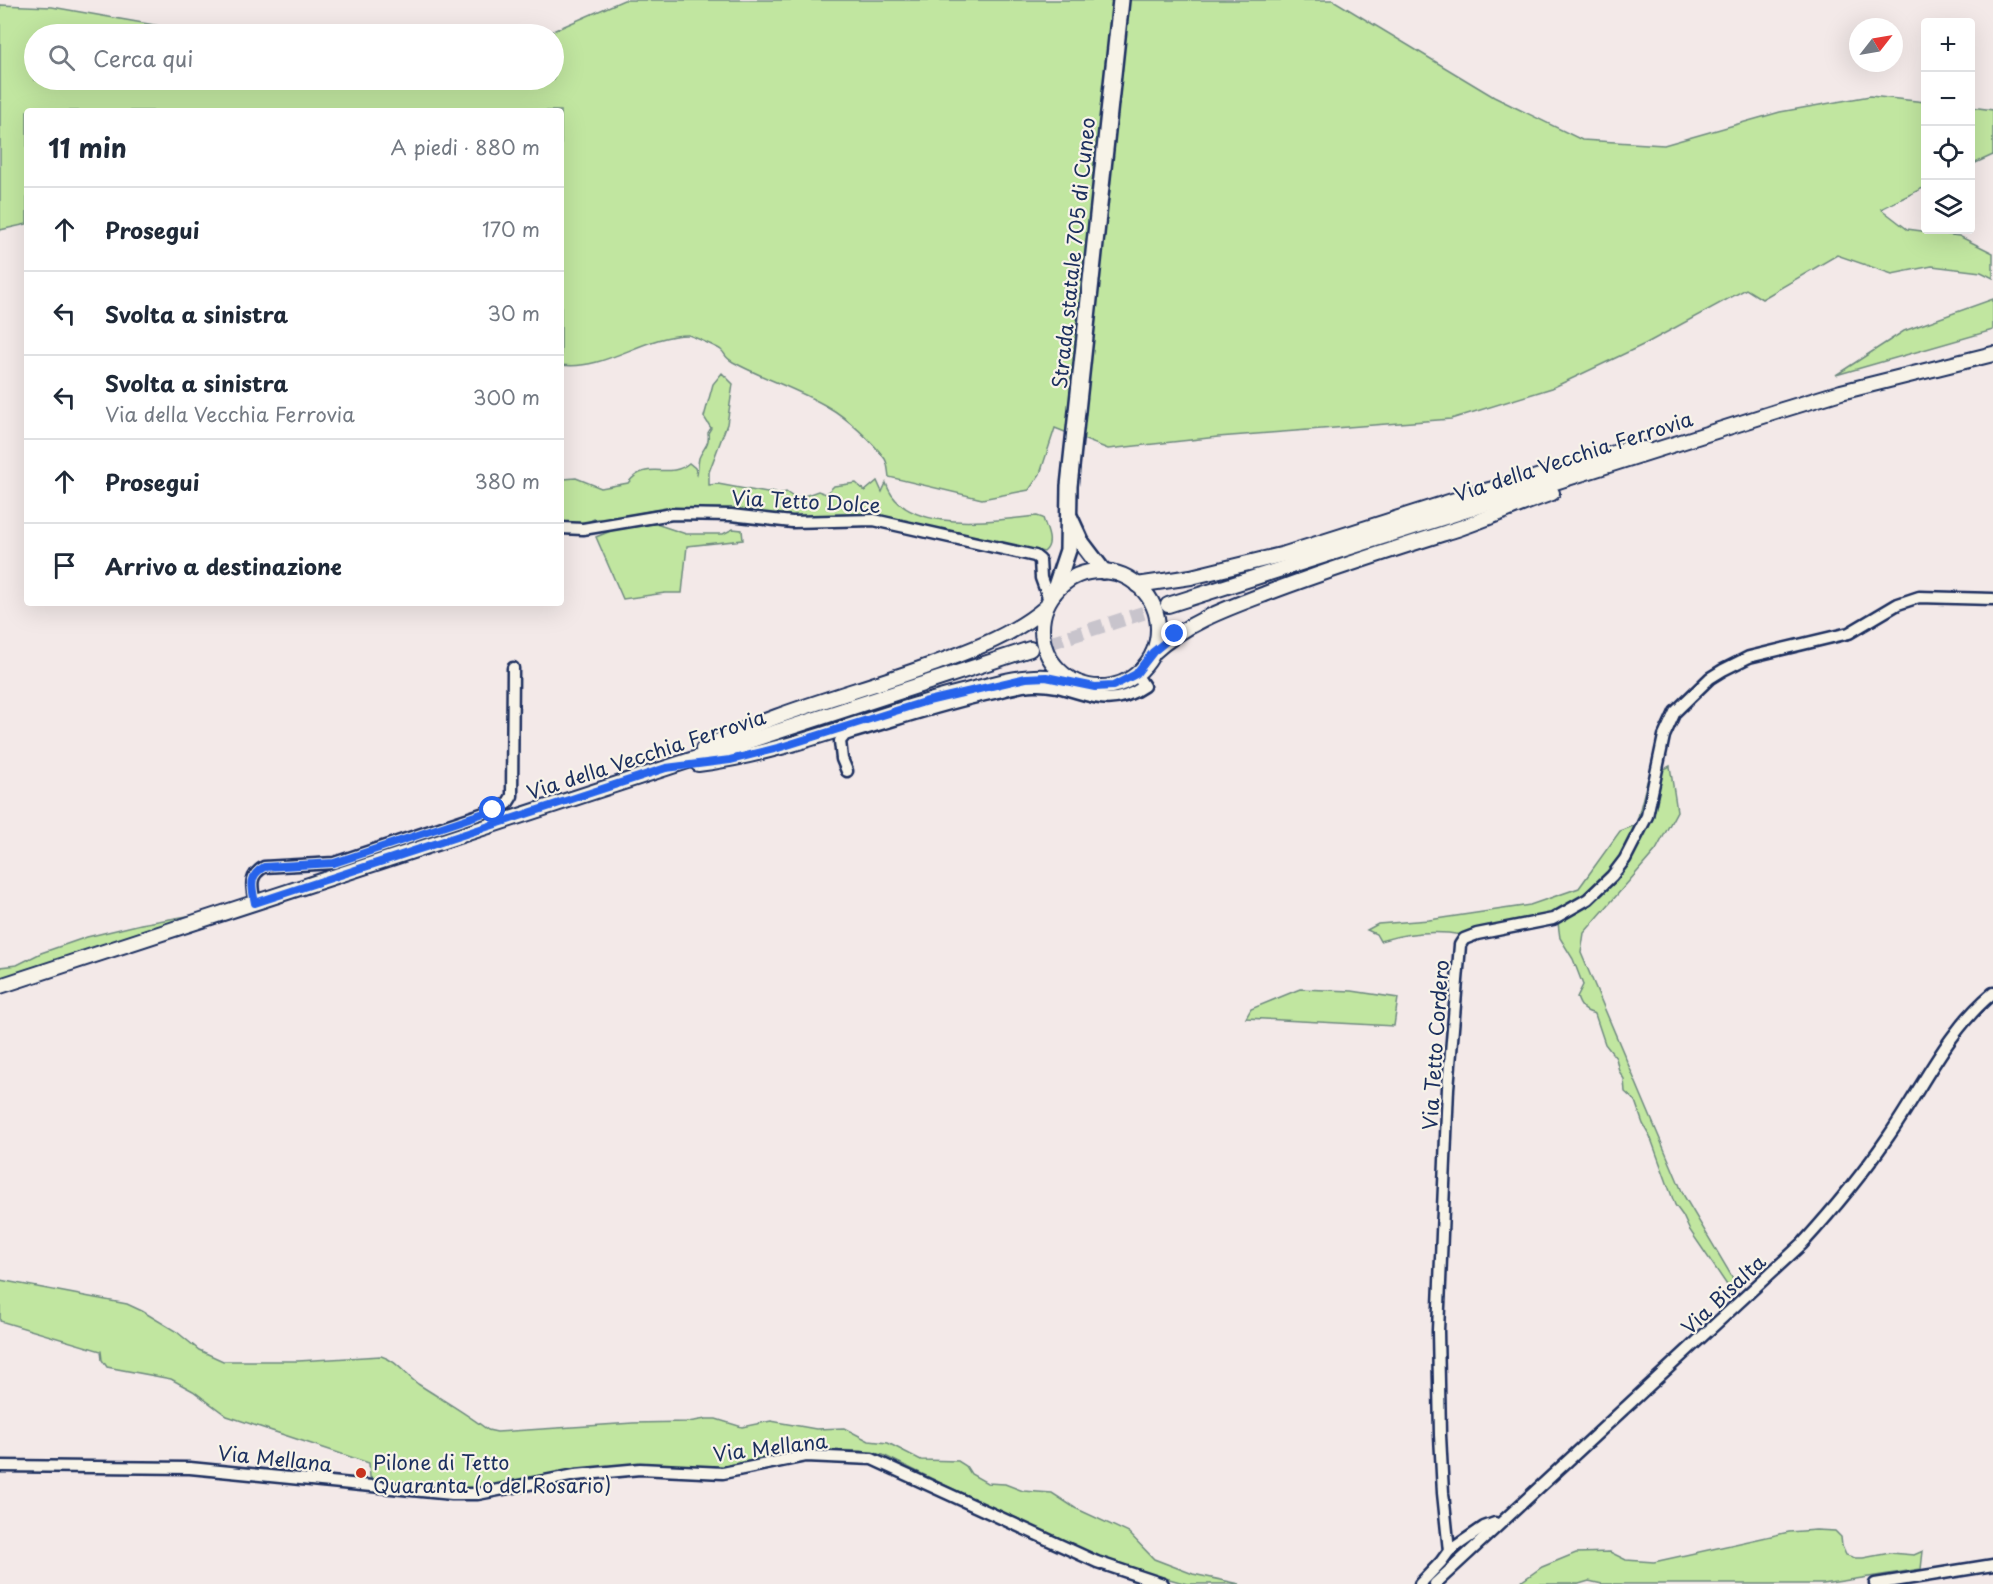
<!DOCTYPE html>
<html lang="it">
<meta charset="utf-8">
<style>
:root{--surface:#fff;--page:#f2f2f3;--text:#1f2937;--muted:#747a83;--line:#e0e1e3}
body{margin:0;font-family:"Playpen Sans",sans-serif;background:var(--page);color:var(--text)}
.controls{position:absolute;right:18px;top:18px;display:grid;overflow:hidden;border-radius:6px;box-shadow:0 6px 24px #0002}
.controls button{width:54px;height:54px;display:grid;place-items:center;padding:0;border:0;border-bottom:2px solid var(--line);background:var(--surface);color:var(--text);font:30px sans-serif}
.compass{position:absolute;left:1849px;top:18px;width:54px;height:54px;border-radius:50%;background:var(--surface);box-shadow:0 6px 24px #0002;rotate:59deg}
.stop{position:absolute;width:18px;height:18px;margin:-14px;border:4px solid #2563eb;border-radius:50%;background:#fff}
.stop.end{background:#2563eb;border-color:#fff;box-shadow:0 2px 6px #0008}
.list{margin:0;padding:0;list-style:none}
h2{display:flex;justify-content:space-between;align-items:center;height:78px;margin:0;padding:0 24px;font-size:26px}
h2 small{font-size:20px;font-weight:400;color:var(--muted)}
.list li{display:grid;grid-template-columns:39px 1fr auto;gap:18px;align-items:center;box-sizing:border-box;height:84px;padding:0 24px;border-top:2px solid var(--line)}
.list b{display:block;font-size:22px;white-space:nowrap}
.list p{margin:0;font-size:20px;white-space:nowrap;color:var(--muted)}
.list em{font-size:20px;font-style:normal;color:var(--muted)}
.icon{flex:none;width:33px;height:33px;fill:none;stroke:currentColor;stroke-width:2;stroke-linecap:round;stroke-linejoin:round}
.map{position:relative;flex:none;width:1993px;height:1584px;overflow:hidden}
.search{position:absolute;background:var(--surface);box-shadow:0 6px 24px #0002;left:24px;top:24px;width:540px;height:66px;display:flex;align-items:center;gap:15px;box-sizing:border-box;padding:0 21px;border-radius:33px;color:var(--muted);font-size:22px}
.panel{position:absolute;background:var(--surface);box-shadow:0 6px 24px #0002;left:24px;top:108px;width:540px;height:498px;border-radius:6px}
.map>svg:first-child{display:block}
</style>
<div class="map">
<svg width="1993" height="1584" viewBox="0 0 1993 1584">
<rect width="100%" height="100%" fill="#f3e9e8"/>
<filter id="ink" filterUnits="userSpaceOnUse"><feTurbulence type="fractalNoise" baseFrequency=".0167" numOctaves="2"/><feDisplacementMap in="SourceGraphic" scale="12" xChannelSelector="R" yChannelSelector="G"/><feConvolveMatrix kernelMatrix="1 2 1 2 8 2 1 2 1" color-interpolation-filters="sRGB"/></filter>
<g filter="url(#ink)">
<!-- green -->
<g fill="#c1e6a0" stroke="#6e8a7f" stroke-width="1.5">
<path d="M624 0H1333L1494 97 1582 140 1664 145 1780 112 1870 96 1925 102V187L1881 209 1907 229 1959 236 1993 253V278L1981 272 1932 266 1892 274 1837 255 1762 299 1746 289 1645 344 1552 388 1451 419 1218 437 1108 449 1055 428 1040 474 1029 490 982 499 889 477C888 471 888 464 885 459 873 442 846 417 828 407 798 389 764 379 733 362 723 356 726 354 721 350 719 348 690 335 688 335 644 335 606 371 561 365V111H27V224L0 230V5L52 7 177 29 218 31 225 34H34V80H554V34H546Z"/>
<path d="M1971 107 1993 110V155L1971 165Z"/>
<path d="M1993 299V330L1836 375 1904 331Z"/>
<path d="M722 373 733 384 727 424 709 472V485L718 484 767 493 774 492 778 495 786 492 796 499 818 491 826 494 834 486 856 483 865 491 877 481 882 492 886 483C903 536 994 520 1037 516L1043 518C1046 529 1055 543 1044 552L974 536 922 527 882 515 785 518 735 508 655 510 634 514 637 523 656 524 686 534H723L733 529 742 530 743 540 687 546 682 593H665L623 599 596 537 618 528 615 520 594 519 584 524 561 523V476L564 479 576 478 601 488 628 483C647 458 668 481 689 463L695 468 697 474C698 469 698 463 699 458 703 448 710 445 708 433L711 428 704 417 713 384Z"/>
<path d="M1670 766 1677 811 1656 850 1584 933 1581 953 1684 1196 1734 1280 1728 1290 1727 1285 1689 1229 1683 1216 1675 1205 1650 1136 1643 1124 1635 1101 1625 1092 1624 1079 1619 1071 1616 1058 1605 1044 1595 1014C1584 1011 1580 1007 1577 997L1583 985 1573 959 1560 938 1557 916 1462 935C1434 930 1407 933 1380 941L1376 934 1367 930 1378 924 1429 920 1530 905 1579 888 1620 831 1636 825 1648 778Z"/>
<path d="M193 915 0 979V967L17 965 41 953 87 937 141 924Z"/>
<path d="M1300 989 1352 991 1398 998 1394 1026 1246 1018 1251 1009Z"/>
<path d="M0 1280 127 1304 142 1311 177 1332 199 1350 223 1361H298L381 1356C398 1361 404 1374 418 1384 441 1399 466 1413 488 1430L497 1432 633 1423 688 1422 706 1419H716L742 1427 771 1421 816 1429 844 1428 869 1441 888 1443 921 1460 958 1461 966 1466 971 1474 987 1483 1005 1484 1023 1491 1052 1493 1075 1508 1129 1533 1154 1559 1193 1574 1240 1584H1187L1130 1568 1083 1550 1007 1515 883 1455 861 1451 826 1450 803 1452 765 1462 713 1469 669 1464H636L567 1472 495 1487 450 1488 375 1481 370 1477 369 1463 227 1416 193 1391 171 1379 107 1367 102 1360 101 1351 0 1321Z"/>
<path d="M1816 1530 1835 1531 1841 1537 1842 1546 1846 1555 1855 1558H1863L1890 1553 1914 1555 1923 1551 1921 1569 1823 1584H1602L1589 1581 1579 1584H1518L1542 1567 1576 1553 1610 1552 1626 1560 1654 1562 1789 1532Z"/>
</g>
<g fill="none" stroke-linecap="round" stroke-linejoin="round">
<!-- major-tunnel -->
<path stroke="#c8c4cc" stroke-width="14" stroke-dasharray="14 7" stroke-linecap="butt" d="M1030 649 1168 605"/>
<!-- minor casing -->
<g stroke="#1b2f5e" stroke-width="15">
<g id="minor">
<path d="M561 528 583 529 672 514 731 515 792 522 874 520 1035 556 1040 560 1041 578 1049 600"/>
<path d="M847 771 842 759 840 741 845 735 851 733C899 719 946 703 994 693 1007 690 1021 685 1034 685 1077 683 1101 716 1144 686L1136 674"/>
<path d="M255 903C252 887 248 876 264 867L334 863 493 810 507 804 512 796 513 668"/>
<path d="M0 1466 190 1468 452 1494H478L575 1475 640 1469 723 1473 806 1456 872 1459 1097 1562 1163 1584"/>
<path d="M1449 1551 1484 1527 1495 1523"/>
<path d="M1420 1584 1441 1562 1449 1551 1443 1493 1440 1435 1438 1331 1448 1088 1460 945 1464 939 1477 934 1553 919 1588 899 1612 876 1625 859 1647 816 1664 736 1675 712 1710 678 1723 670 1749 657 1849 633 1898 604 1919 597 1993 599"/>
<path d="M1435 1584 1802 1244C1833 1210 1862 1175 1888 1137 1923 1087 1946 1032 1993 993"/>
<path d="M1875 1584 1993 1565"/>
</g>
</g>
<!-- major casing -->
<g stroke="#1b2f5e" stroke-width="18">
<g id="major">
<circle cx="1100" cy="629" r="58"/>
<path d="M1137 585 1191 577 1285 554 1474 494 1527 480 1624 450 1645 449"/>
<path d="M1168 605 1782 410 1841 392 1993 354"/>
<path d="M1153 653C1184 624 1225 609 1265 594 1327 570 1391 550 1454 530 1488 519 1519 504 1552 493"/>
<path d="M703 749C775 711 855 693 931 665 971 650 1012 636 1045 608"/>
<path d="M698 764C789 753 874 714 962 692 988 686 1019 675 1047 677 1057 678 1068 681 1078 683"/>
<path d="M0 986 1030 649"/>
</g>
</g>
<!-- highway casing -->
<g stroke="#1b2f5e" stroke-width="20">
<g id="highway">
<path d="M1070 518 1081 542 1103 571"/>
<path d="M1054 592 1068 550 1069 486 1121 0"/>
</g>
</g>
<!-- minor -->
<use href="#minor" stroke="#f7f3e8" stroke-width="10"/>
<!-- major -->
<use href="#major" stroke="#f7f3e8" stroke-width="14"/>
<!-- highway -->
<use href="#highway" stroke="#f7f3e8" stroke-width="15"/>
</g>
</g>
<g fill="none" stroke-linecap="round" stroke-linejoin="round" filter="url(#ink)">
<!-- route -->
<path stroke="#2563eb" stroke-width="8" d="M493 810 334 863 264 867C248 876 252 887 255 903L666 768 730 760 778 748 924 702 1026 678 1046 677 1095 687 1113 686 1136 674 1153 652 1175 634"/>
</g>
<!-- markers -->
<circle fill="#c8321e" stroke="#f7f3e8" stroke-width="2" cx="361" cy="1473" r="6"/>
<g text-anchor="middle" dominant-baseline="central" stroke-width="4.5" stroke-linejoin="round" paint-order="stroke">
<!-- street labels -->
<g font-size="20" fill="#1b2f5e" stroke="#f7f3e8">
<text transform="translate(1073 253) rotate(-84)">Strada statale 705 di Cuneo</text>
<text transform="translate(1573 456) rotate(-18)">Via della Vecchia Ferrovia</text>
<text transform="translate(806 501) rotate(3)">Via Tetto Dolce</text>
<text transform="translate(646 754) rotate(-18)">Via della Vecchia Ferrovia</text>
<text transform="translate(1435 1045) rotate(-86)">Via Tetto Cordero</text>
<text transform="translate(1723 1294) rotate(-43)">Via Bisalta</text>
<text transform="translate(770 1447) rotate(-7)">Via Mellana</text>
<text transform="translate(275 1458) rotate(6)">Via Mellana</text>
</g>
<!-- poi labels -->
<g font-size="20" fill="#1b2f5e" stroke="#f7f3e8" text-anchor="start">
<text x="373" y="1462">Pilone di Tetto<tspan x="373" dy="23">Quaranta (o del Rosario)</tspan></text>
</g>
</g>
</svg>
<div class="controls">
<button>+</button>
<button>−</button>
<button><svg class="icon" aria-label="locate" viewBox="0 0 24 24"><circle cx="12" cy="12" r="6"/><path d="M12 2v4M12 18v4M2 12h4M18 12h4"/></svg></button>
<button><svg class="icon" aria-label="layers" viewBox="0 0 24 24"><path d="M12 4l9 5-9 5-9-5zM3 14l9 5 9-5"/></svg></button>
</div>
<svg class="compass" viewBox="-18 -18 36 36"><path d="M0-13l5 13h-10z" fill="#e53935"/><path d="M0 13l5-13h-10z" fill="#747a83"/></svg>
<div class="stop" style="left:493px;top:810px"></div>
<div class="stop end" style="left:1175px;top:634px"></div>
<div class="search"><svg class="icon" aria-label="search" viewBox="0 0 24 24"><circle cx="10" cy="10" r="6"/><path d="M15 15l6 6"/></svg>Cerca qui</div>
<section class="panel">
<h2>11 min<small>A piedi · 880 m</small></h2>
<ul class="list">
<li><svg class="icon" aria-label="ahead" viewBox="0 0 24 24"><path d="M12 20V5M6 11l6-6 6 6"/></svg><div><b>Prosegui</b></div><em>170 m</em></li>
<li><svg class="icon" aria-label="left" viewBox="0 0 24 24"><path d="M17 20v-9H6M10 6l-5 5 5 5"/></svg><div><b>Svolta a sinistra</b></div><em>30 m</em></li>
<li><svg class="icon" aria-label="left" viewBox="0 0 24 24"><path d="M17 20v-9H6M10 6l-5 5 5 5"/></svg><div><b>Svolta a sinistra</b><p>Via della Vecchia Ferrovia</p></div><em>300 m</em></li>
<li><svg class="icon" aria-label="ahead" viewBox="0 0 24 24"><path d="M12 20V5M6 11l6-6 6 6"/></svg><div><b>Prosegui</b></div><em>380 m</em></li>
<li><svg class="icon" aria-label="arrive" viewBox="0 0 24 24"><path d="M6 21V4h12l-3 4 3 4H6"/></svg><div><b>Arrivo a destinazione</b></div></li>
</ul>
</section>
</div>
